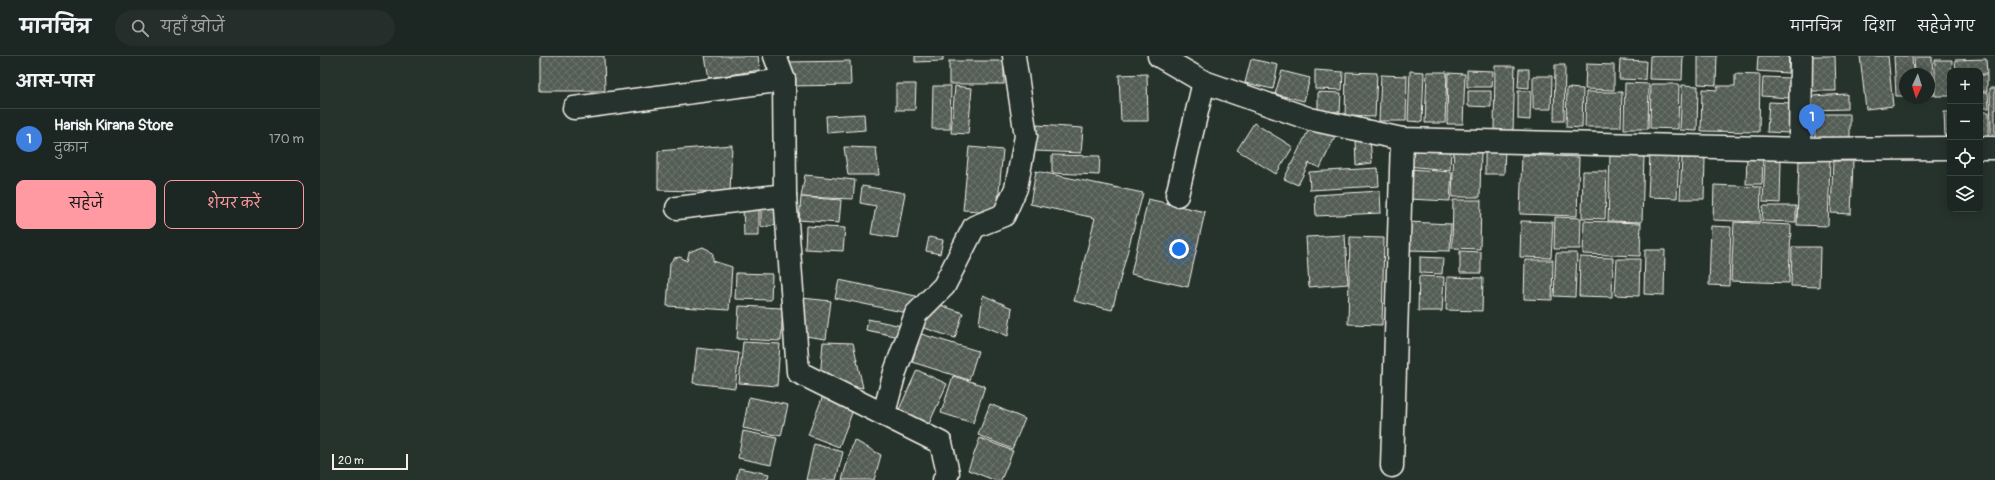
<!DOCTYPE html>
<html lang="hi">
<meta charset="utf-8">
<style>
:root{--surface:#1c2622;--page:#252e2a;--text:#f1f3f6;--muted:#a0a5a5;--line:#3a4340;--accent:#ff9aa2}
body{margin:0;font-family:Pangolin,"Playpen Sans Deva",sans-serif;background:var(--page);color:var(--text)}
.controls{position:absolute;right:12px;top:12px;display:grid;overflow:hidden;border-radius:8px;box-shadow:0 2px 10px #0003}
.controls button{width:36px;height:36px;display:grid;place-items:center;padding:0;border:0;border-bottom:1px solid var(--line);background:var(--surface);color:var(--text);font:20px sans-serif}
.compass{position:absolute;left:1579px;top:12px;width:36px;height:36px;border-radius:50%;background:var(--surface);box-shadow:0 2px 10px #0003;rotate:184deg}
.scale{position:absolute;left:12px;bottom:10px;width:76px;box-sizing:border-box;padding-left:4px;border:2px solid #f4f1e8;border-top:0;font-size:11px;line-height:14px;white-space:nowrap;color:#f4f1e8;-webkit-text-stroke:3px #26332d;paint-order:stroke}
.you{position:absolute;left:859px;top:193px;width:14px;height:14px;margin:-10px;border:3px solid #fff;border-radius:50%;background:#1a73e8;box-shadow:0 0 0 6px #1a73e833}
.badge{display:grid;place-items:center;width:26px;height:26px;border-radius:50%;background:var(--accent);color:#fff;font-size:13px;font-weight:700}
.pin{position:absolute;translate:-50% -33px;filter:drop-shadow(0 1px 2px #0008)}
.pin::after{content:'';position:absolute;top:21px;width:14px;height:12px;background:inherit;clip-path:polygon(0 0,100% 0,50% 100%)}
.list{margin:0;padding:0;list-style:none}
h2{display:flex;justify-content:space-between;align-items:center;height:52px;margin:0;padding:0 16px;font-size:17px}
h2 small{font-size:13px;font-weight:400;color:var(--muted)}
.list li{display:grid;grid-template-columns:26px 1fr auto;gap:12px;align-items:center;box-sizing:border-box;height:60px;padding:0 16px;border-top:1px solid var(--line)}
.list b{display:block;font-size:15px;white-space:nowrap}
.list p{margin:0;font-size:13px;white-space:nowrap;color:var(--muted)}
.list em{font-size:13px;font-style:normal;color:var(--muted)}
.actions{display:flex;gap:8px;padding:12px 16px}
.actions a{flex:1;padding:9px 0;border:1px solid var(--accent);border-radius:8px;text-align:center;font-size:14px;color:var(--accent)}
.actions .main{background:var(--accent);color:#111}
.icon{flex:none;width:22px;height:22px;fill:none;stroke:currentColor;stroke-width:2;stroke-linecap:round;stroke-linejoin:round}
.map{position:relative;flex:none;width:1675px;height:424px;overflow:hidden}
header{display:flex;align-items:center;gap:24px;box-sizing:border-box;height:56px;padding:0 20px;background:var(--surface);border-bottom:1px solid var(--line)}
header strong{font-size:19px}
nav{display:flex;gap:22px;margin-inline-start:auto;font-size:14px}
.search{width:280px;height:36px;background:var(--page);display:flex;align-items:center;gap:10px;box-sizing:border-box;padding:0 14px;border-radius:22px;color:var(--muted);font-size:15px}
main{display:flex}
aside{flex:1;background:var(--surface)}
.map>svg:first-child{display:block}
</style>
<header>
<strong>मानचित्र</strong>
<div class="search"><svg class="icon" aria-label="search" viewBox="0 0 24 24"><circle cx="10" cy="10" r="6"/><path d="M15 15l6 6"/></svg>यहाँ खोजें</div>
<nav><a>मानचित्र</a><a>दिशा</a><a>सहेजे गए</a></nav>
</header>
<main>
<aside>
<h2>आस-पास<small></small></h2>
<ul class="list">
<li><span class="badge" style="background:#3f7fe0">1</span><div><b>Harish Kirana Store</b><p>दुकान</p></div><em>170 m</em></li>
</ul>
<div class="actions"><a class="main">सहेजें</a><a>शेयर करें</a></div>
</aside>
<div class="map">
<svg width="1675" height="424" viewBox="0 0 1675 424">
<defs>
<pattern id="building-cross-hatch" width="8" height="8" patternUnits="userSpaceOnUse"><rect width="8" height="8" fill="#525c55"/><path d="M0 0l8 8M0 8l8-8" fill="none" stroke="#6c746d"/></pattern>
</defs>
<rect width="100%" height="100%" fill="#26332d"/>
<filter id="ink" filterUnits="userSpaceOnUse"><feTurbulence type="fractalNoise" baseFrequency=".025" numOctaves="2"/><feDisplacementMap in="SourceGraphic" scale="8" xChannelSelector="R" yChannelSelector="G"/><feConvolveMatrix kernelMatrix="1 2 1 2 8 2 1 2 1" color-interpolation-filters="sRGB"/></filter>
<g filter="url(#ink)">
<!-- building -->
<g fill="url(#building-cross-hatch)" stroke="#f4f1e8">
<path d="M220 0H284L285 35H220Z"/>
<path d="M385 0H438L440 14 389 22Z"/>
<path d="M595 0H623V5L595 6Z"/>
<path d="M1330 0H1363L1362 24 1329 23Z"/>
<path d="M1378 0H1397L1396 29 1378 28Z"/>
<path d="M1438 0H1469L1468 17 1437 15Z"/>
<path d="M1491 0H1515L1516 35H1492Z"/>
<path d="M1540 0H1568L1573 50 1546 53Z"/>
<path d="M1574 0H1592L1593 18H1585V40H1576Z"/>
<path d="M1594 1H1612L1614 39 1609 40V18H1595Z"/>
<path d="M931 3 958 9 953 33 925 27Z"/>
<path d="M1666 3 1667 18H1660V15H1636L1635 4Z"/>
<path d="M1300 4 1326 5 1325 24 1299 23Z"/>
<path d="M1615 4H1632L1630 40H1615Z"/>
<path d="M530 5 531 29 469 30 468 6Z"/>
<rect x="629" y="5" width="55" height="23"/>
<path d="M1266 8 1294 9V34L1265 33Z"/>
<path d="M1235 9H1245L1244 65H1234Z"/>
<path d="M1175 10H1195L1193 75 1174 74Z"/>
<path d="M1199 13H1209V32L1198 31Z"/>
<path d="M995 14 1023 16 1022 34 995 33Z"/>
<path d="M1147 14 1173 15 1172 31H1147Z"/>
<path d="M962 15 990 22 984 45 955 38Z"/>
<path d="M1090 15 1104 16 1102 66 1088 65Z"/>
<path d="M1026 16 1057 17 1055 61 1025 60Z"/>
<path d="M1107 16H1127L1125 67H1105Z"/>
<path d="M1128 17 1145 18 1143 68H1127Z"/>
<path d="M827 18 828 65H801L799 19Z"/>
<path d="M1415 18 1440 19 1439 76 1381 75 1382 33 1397 34V30H1415Z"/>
<path d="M1061 19 1087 20 1086 65H1059Z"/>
<rect x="1660" y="19" width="7" height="16"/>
<path d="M1213 20H1232L1231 53H1213Z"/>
<path d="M1443 21 1470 22 1469 42 1442 40Z"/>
<path d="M1305 27 1329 28 1328 73H1304Z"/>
<path d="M576 28H596L595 54H576Z"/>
<path d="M1331 28H1359L1358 73 1330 72Z"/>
<path d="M1362 29 1378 30 1377 75 1360 74Z"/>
<path d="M613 30H631L630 73H612Z"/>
<path d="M635 30 652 32 648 78 631 77Z"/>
<path d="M1247 32 1263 33 1262 72 1246 71Z"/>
<path d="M1670 32H1675V78H1671Z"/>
<path d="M1148 35H1171V51L1148 50Z"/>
<path d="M1198 35H1211L1210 64 1198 63Z"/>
<path d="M998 36 1021 37 1020 56 998 55Z"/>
<path d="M1266 36H1302L1301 71H1265Z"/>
<path d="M1660 36H1668L1669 52H1660Z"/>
<path d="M1527 38V53L1492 54V40Z"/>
<path d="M1449 46 1472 47 1470 77 1447 76Z"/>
<path d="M1624 56H1630V80H1625Z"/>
<path d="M1660 56H1669V79L1660 80Z"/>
<path d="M544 58 545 74 507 77 506 60Z"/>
<path d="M1494 58H1530V82L1495 83Z"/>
<path d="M934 67 973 91 956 118 917 94Z"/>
<path d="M717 69 763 72 761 97 715 95Z"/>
<path d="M991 69 1015 81 1000 112 989 107 978 129 964 123Z"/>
<path d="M1050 83 1052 107 1036 109 1035 84Z"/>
<path d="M412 89 410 136 338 134V95Z"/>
<path d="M1089 90 1131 94 1130 114 1086 110Z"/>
<path d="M1165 90 1185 91 1184 118H1165Z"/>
<path d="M524 91 556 92 559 119H528Z"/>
<path d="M649 91 683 94 677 156 643 154Z"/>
<path d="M1134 92 1161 94 1160 141H1132Z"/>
<path d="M1290 98 1324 99 1322 166 1288 165Z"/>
<path d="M1330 98 1359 99 1357 142 1328 141Z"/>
<path d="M732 99 780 100 779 119 732 117Z"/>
<path d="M1202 99 1259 101 1257 160 1200 158Z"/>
<path d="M1427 99 1443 100 1442 128H1426Z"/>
<path d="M1362 102H1385L1384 143H1360Z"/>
<path d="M1479 103H1510L1508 170 1477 169Z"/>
<path d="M1445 104H1461L1460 147 1443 146Z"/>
<path d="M1513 105H1533L1531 158 1511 157Z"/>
<path d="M1058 112 1059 130 990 134 989 116Z"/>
<path d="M1090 113 1132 116 1130 145 1088 143Z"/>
<path d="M716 115 823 137 792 254 754 245 775 162 710 148Z"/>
<path d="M1263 115H1287L1285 163 1262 162Z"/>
<path d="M485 119 535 124 533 143 481 141Z"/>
<path d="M1394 129 1441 131 1440 166 1393 164Z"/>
<path d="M542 130 585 137 577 182 551 178 556 150 540 147Z"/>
<path d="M1060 135 1061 157 996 160 995 139Z"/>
<path d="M481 141 521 144 519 167 479 164Z"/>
<path d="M441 143H458L457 169 441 171Z"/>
<path d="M828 143 885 156 868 231 811 218Z"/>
<path d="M1133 144H1161L1160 193 1132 192Z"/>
<path d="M439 149V180H424L423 150Z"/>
<path d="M1443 150H1476V166L1442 165Z"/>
<path d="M1235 161 1261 162 1260 193H1234Z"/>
<path d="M1201 165 1233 166 1231 202 1200 201Z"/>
<path d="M1264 165 1321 167 1320 200 1263 198Z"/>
<path d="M1088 166 1131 168 1130 195 1088 194Z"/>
<path d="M1414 166 1471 169 1469 227 1411 225Z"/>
<path d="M486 170 525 172 523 195 485 193Z"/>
<path d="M1391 170 1411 171 1409 230 1389 229Z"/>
<path d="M1025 179 1028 228 989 231 986 181Z"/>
<path d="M609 181 623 184 620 198 606 195Z"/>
<path d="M1030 181 1064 182 1062 269 1028 268Z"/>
<path d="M383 191 389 194 393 198V205L412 211 409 254 347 250 350 207 354 202 360 201 367 205 369 196Z"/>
<path d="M1472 191H1500L1499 231 1471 230Z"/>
<path d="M1325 194H1345L1344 239 1324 238Z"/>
<path d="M1140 195 1161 196V217H1140Z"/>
<path d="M1236 197H1257L1255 241 1234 240Z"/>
<path d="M1100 201 1123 202 1122 218 1100 217Z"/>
<path d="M1260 201 1293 202 1292 241 1259 240Z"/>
<path d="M1297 203H1320L1319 240 1295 239Z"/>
<path d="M1205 204H1233L1232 244 1204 243Z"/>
<path d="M416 217 452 218 451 244 415 243Z"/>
<path d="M1099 220 1124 221 1122 255H1098Z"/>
<path d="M1127 221 1163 222 1162 255 1126 254Z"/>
<path d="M519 224 596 240 592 258 515 242Z"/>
<path d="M663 239 692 252 688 280 659 268Z"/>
<path d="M482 242 511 245 506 283 478 279Z"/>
<path d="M609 245 643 257 635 282 601 271Z"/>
<path d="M419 250 463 252 461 285 417 283Z"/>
<path d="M548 263 582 270 580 281 546 274Z"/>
<path d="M601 278 658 295 649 324 592 306Z"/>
<path d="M423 286 460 288 457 330 419 327Z"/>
<path d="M503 286 533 287 543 332 500 323Z"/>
<path d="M377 292 419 297 415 332 373 327Z"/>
<path d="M597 314 627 328 608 370 578 356Z"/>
<path d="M633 320 665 330 653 367 621 357Z"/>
<path d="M504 337 535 349 519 391 488 379Z"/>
<path d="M429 341 468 349 461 380 423 372Z"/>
<path d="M670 348 705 363 692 393 658 379Z"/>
<path d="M423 375 457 382 451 409 418 402Z"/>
<path d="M660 382 693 395 681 424H674L648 414Z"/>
<path d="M534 384 561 399 554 424H522Z"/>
<path d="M494 388 523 396 516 424H486Z"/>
<path d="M419 412 449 418 447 424H416Z"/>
</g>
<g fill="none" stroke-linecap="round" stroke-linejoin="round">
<!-- minor casing -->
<g stroke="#f4f1e8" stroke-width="25">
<g id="minor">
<path d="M455 0 464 24 465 139 478 316 621 387 628 417 624 424"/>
<path d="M839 0 884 26 990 63 1082 83 1480 93 1630 92"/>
<path d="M254 52 464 24"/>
<path d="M1660 92H1675"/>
<path d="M1480 93 1481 0"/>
<path d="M857 139 884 26"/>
<path d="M357 152 465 139"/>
<path d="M564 357 575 316 596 258 624 230 654 171 684 159 696 132 706 80 694 0"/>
<path d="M1072 410 1082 83"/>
</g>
</g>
<!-- minor -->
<use href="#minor" stroke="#26332d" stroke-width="22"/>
</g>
</g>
</svg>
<div class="controls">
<button>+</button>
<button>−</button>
<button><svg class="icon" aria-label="locate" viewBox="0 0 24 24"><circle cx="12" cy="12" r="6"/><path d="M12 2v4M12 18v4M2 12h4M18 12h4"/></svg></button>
<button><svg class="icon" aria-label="layers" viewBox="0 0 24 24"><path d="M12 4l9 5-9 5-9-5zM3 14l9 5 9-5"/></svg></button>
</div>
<svg class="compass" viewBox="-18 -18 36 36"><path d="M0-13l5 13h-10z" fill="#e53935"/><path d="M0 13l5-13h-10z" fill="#a0a5a5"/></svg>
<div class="scale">20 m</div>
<div class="you"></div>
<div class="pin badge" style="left:1492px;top:81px;background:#3f7fe0">1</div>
</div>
</main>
